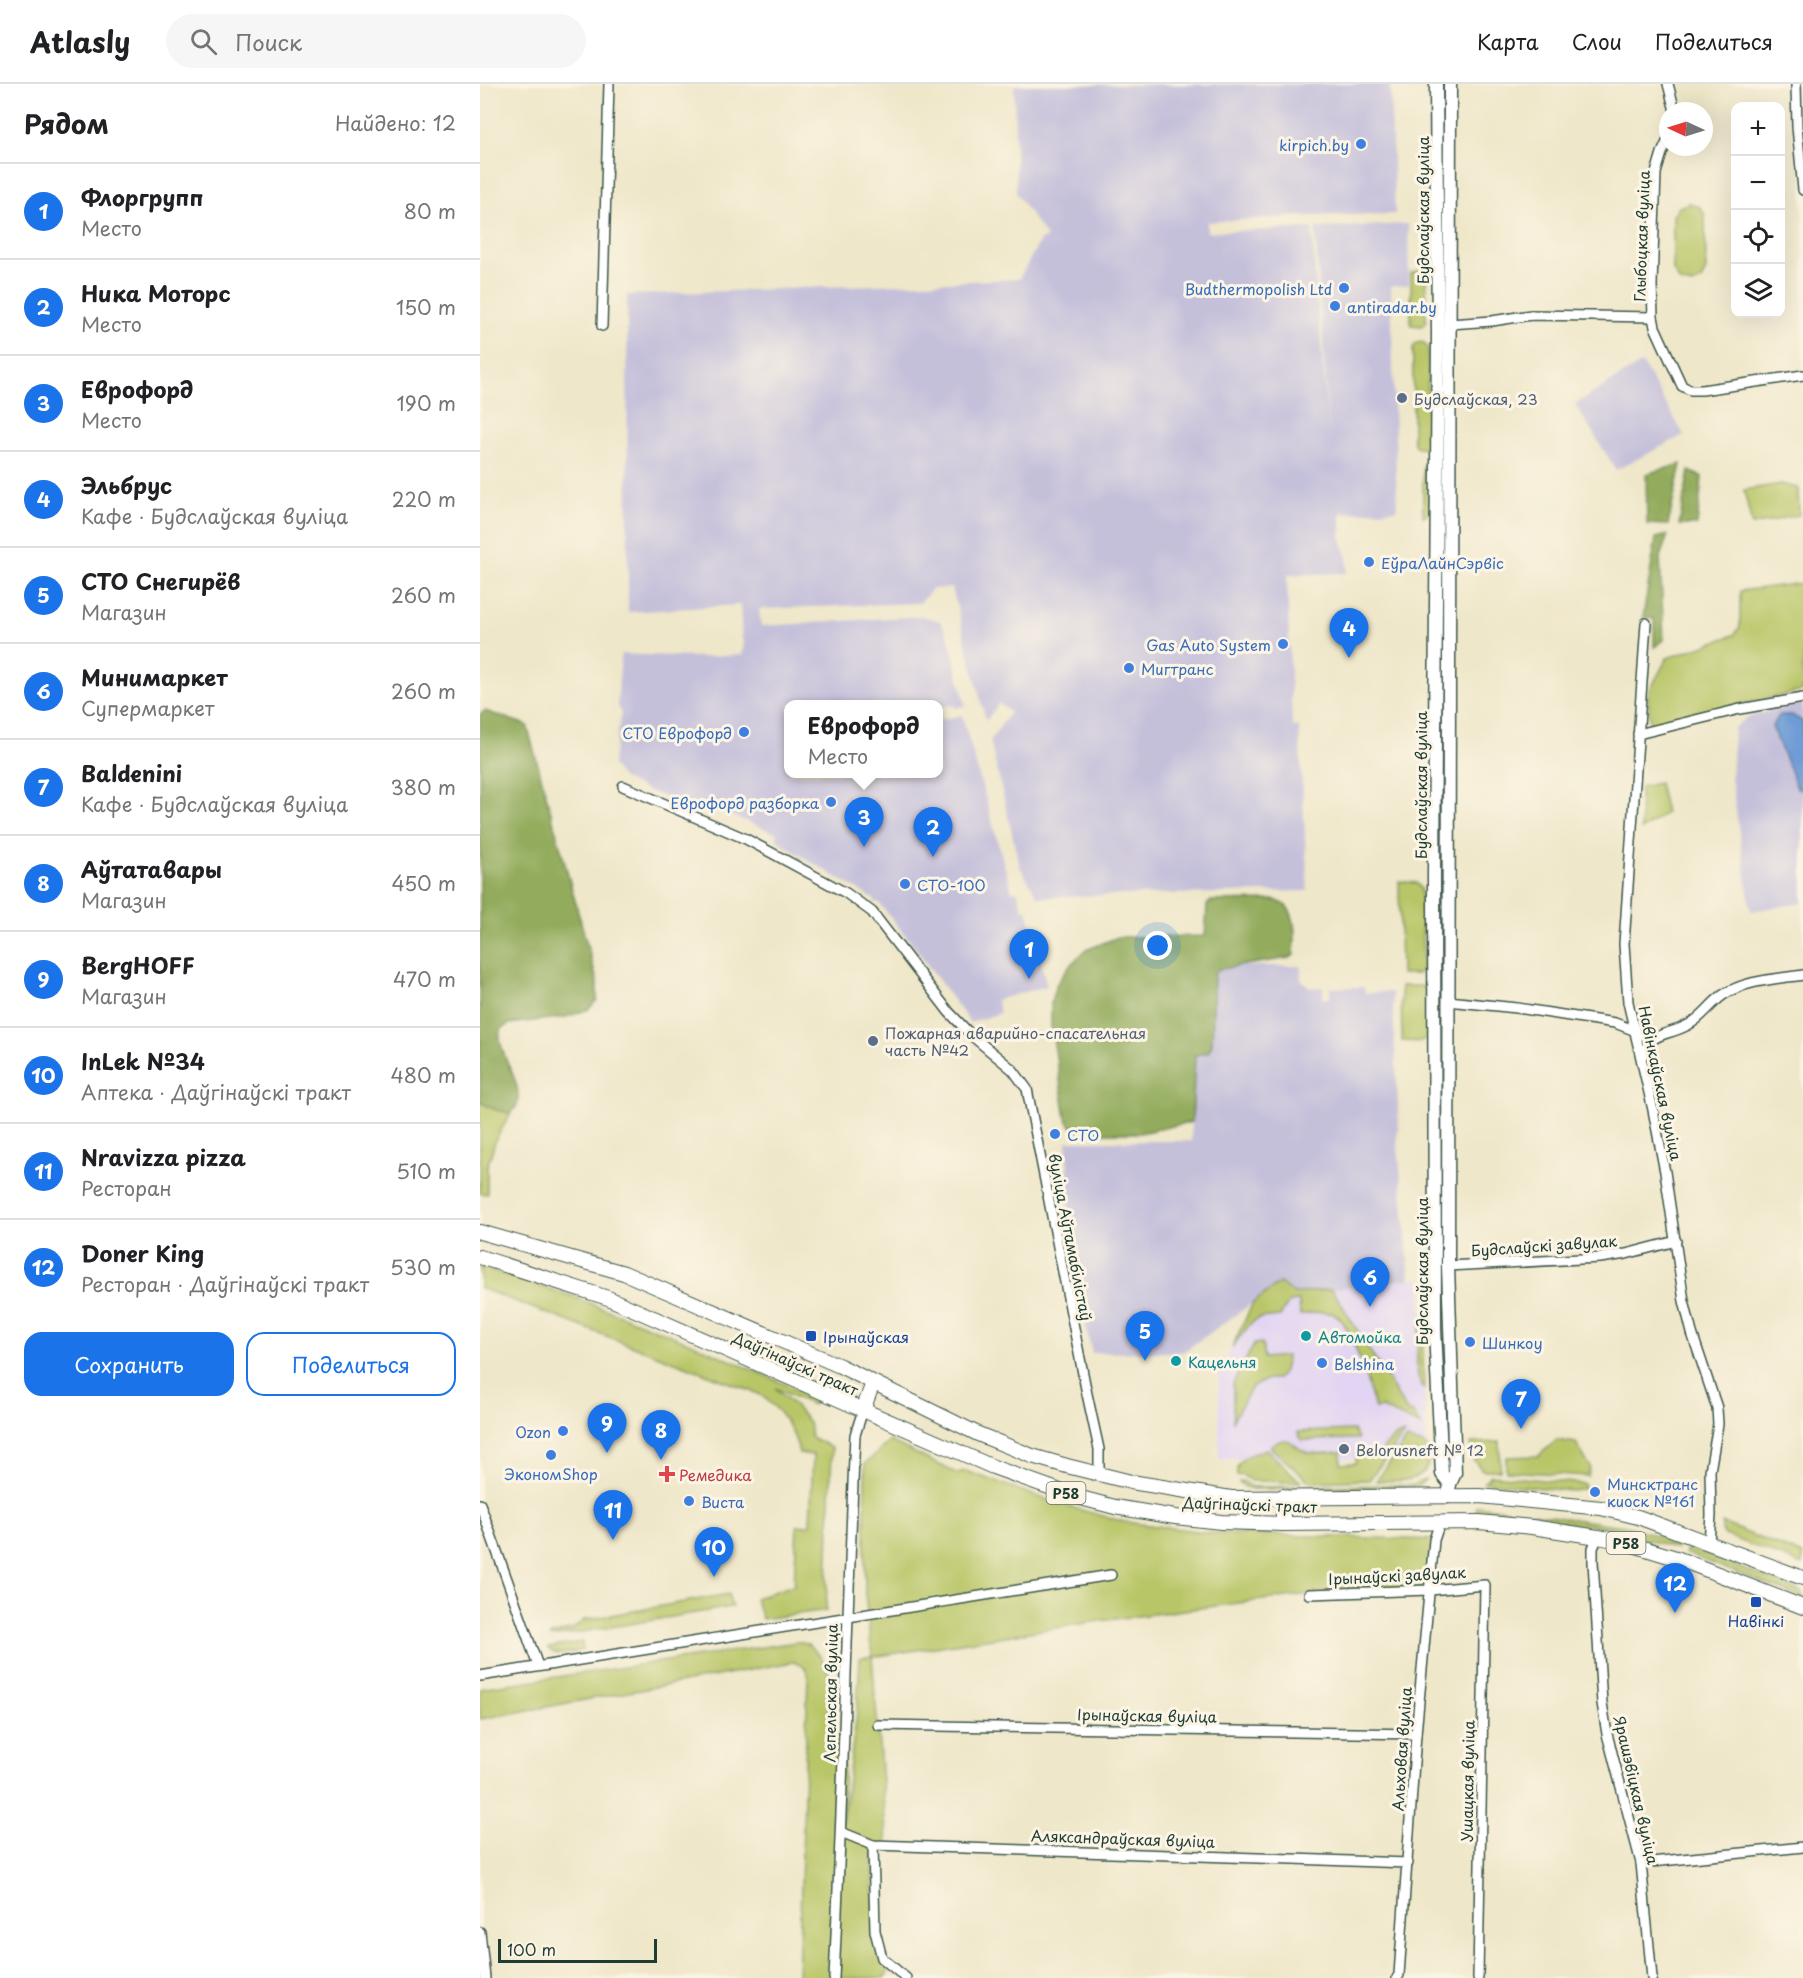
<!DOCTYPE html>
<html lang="ru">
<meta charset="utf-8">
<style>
:root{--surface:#fff;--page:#f6f6f6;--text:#202124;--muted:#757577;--line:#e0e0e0;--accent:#1a73e8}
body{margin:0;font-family:"Playpen Sans",sans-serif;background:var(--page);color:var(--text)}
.controls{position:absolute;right:18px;top:18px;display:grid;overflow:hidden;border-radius:12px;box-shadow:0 6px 24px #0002}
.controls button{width:54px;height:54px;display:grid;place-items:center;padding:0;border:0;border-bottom:2px solid var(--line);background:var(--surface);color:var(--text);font:30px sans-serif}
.compass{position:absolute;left:1179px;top:18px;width:54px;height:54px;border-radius:50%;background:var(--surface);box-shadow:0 6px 24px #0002;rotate:274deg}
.scale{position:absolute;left:18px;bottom:15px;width:159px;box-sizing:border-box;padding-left:6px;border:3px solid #1f3d34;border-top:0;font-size:16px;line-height:21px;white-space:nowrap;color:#1f3d34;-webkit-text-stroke:4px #fcf5e5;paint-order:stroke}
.you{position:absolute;left:678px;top:862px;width:21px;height:21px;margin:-15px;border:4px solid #fff;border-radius:50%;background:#1a73e8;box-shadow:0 0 0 9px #1a73e833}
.badge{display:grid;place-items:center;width:39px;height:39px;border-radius:50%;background:var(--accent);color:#fff;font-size:20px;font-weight:700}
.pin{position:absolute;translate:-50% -50px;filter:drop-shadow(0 2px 3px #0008)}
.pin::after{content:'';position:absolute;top:32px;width:21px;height:18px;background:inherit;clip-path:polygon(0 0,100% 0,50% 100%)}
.popup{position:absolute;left:304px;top:616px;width:159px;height:78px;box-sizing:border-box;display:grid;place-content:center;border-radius:12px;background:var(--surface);filter:drop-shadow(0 2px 4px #0005);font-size:20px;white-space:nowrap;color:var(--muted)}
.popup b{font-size:22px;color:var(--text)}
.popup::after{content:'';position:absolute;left:50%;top:100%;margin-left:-12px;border:12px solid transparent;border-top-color:var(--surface)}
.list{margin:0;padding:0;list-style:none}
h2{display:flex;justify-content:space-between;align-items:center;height:78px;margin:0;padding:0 24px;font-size:26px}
h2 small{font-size:20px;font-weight:400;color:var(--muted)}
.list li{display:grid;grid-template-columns:39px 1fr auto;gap:18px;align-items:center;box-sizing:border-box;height:96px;padding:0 24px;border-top:2px solid var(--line)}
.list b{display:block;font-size:22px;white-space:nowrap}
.list p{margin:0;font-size:20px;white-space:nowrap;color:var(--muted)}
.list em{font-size:20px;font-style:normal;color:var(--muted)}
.actions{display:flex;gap:12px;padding:18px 24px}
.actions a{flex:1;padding:14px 0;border:2px solid var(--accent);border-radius:18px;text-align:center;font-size:21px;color:var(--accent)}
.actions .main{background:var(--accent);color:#fff}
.icon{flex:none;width:33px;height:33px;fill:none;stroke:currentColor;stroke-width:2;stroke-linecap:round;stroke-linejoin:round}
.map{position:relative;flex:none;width:1323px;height:1894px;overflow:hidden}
header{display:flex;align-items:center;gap:36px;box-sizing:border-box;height:84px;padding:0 30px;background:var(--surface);border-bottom:2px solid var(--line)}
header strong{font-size:28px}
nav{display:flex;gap:33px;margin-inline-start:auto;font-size:21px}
.search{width:420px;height:54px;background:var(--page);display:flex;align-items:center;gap:15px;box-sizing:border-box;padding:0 21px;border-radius:33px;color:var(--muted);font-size:22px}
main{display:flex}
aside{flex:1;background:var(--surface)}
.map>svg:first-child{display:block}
</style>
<header>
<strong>Atlasly</strong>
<div class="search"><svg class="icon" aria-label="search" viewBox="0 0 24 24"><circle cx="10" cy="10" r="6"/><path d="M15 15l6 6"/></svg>Поиск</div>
<nav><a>Карта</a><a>Слои</a><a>Поделиться</a></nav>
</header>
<main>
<aside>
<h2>Рядом<small>Найдено: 12</small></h2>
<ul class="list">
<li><span class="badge">1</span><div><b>Флоргрупп</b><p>Место</p></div><em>80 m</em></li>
<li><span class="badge">2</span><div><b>Ника Моторс</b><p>Место</p></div><em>150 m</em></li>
<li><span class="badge">3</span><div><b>Еврофорд</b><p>Место</p></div><em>190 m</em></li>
<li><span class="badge">4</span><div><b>Эльбрус</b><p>Кафе · Будслаўская вуліца</p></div><em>220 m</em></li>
<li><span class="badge">5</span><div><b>СТО Cнегирёв</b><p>Магазин</p></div><em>260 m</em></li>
<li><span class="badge">6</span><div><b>Минимаркет</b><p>Супермаркет</p></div><em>260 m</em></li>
<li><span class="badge">7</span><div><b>Baldenini</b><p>Кафе · Будслаўская вуліца</p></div><em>380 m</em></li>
<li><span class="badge">8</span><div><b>Аўтатавары</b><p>Магазин</p></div><em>450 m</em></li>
<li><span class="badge">9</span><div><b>BergHOFF</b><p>Магазин</p></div><em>470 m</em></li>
<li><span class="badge">10</span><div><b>InLek №34</b><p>Аптека · Даўгінаўскі тракт</p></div><em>480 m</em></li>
<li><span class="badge">11</span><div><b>Nravizza pizza</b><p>Ресторан</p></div><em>510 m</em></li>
<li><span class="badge">12</span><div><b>Doner King</b><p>Ресторан · Даўгінаўскі тракт</p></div><em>530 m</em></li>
</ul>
<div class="actions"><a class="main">Сохранить</a><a>Поделиться</a></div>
</aside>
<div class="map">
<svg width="1323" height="1894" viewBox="0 0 1323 1894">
<rect width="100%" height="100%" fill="#fcf5e5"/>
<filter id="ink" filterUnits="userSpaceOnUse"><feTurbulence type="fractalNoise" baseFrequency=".0167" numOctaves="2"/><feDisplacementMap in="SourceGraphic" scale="12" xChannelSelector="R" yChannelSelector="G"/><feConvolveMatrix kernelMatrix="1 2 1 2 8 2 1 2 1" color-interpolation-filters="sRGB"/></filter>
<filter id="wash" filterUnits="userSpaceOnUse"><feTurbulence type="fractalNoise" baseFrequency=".008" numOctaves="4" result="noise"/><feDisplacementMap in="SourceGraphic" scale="24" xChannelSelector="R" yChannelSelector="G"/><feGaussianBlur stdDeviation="1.35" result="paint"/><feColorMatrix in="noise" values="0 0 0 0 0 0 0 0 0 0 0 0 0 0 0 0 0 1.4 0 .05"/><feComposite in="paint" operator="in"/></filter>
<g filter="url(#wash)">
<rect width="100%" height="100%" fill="#efe7c9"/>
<!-- built -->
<path fill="#e2d4f3" d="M939 1194 942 1237 947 1374 739 1375V1291L773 1219 801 1199 814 1210Z"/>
<!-- industrial -->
<g fill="#c5c0da">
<path d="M910 0 915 130 824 132 727 138V148L832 144 836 205 850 357 835 144 928 140 929 201 911 202 917 426 861 429V455L867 472V489L807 491 812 640 813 643 819 642 828 807 558 813 540 783 510 657 530 628 519 619 506 637 472 504 452 505 440 519 279 525 281 542 442 532 460 537 468 551 486 622 475 624 473 621 459 623V620H309V690H459V636L482 631 532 808 537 807 543 825H547L567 902 516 916 520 929 490 939 433 861 399 819 394 818 395 816 308 764 296 755 298 750 220 719 218 724 168 707 142 694 132 682 141 630 137 621 141 570 223 573 262 571 264 557H262L260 521 148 528 147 211 539 195 561 155 567 154 536 109 534 1Z"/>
<path d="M1162 279 1204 351 1136 386 1095 320Z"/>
<path d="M1323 619V819L1271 827 1251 694 1254 644 1267 633Z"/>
<path d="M756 882H821V895L830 904 843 903V915L850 914V904L884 903 885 909 912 908 919 1042 917 1051 930 1195 814 1210 801 1199 703 1268 612 1269 590 1174 587 1057H711L715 971 732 961 734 891 740 885Z"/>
</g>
<!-- green -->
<g fill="#b9c668" stroke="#6c824e" stroke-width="1.5">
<path d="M1209 119 1220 123 1225 131 1226 186 1221 196 1212 201 1200 198 1193 186V132L1199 123Z"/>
<path d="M937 187 943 188 946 193V238L942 242 931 241V189Z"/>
<path d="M940 258 944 259 948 264V361L946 363H937L934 360 933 354V264L935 260Z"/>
<path d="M943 382 947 385 950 391 949 430 943 432Z"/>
<path d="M1301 400 1318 404 1319 431 1272 441 1264 406Z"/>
<path d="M1323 499V607L1170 641 1168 610 1187 574 1254 551 1260 543V507Z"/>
<path d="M1179 699 1186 729 1161 746 1160 703Z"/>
<path d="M919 797 936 799 941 805 943 886 938 890H921Z"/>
<path d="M921 902H942L946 906 947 953C941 960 930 957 922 957Z"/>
<path d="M0 1018 16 1026 31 1029 16 1055 7 1083V1110L0 1109Z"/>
<path d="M0 1183 92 1212 213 1260 337 1314 333 1321 295 1304 315 1322 329 1338 331 1353 352 1364 346 1526 282 1535 275 1514 314 1501 317 1442 330 1441 333 1371 319 1369C315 1346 298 1323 279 1310L0 1204Z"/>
<path d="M800 1199 814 1210 852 1205 928 1329 932 1328 941 1342 902 1324 895 1325C889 1305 872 1240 856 1231 846 1226 831 1229 820 1231L819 1217 809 1218 800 1232 779 1234 770 1240 752 1263 773 1219Z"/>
<path d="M942 1237 944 1305C932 1292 938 1260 940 1243Z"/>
<path d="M782 1259 784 1274 806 1272C806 1282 805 1289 797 1295H788L772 1303 753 1336V1300L774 1260Z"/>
<path d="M873 1346 878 1355 821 1356 818 1348Z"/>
<path d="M924 1350 889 1396 830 1398 791 1364V1361C815 1349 809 1362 826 1368 836 1371 850 1368 861 1368V1380L876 1379V1369L897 1368V1373H903V1365C909 1358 914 1351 924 1350Z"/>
<path d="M927 1355 939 1360 941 1359 948 1364C948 1369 949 1375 948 1379 944 1401 912 1396 896 1397Z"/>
<path d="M1077 1356 1096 1359 1110 1383 1108 1392 1026 1387V1373L1058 1372Z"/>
<path d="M410 1357 476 1389 486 1387 579 1420 645 1438 732 1449 954 1456 950 1506 829 1510 619 1537 392 1573 407 1761H393L395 1847 402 1874 412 1882 404 1894H318L328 1591C325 1581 322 1579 313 1578L0 1635V1604L317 1558 328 1560 341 1573 351 1593 349 1661 364 1663 362 1740 377 1629 380 1574 392 1572 385 1510V1380Z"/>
<path d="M1020 1358V1386H1002L993 1375 991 1359Z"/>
<path d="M786 1365 821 1398 771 1397 762 1391 757 1392C754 1372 773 1371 786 1365Z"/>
<path d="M1011 1391 1104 1400V1405L1093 1407 1004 1398Z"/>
<path d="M946 1395 938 1403 918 1404 772 1405 765 1403 759 1398 763 1397 772 1403 933 1401Z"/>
<path d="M997 1422 1150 1443 1199 1459 1197 1465 1133 1444 996 1428Z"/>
<path d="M1242 1439 1323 1471V1481L1245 1451 1242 1447Z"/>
<path d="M1207 1464 1323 1508V1514L1205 1469Z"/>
<path d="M248 1510 252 1523 71 1553V1551L93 1545 104 1536Z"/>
<path d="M102 1558 103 1566C91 1568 76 1575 68 1564Z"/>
</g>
<!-- forest -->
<g fill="#92ab5c" stroke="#587448" stroke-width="1.5">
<path d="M1201 380 1188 441 1167 440 1166 390Z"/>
<path d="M1209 387 1222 393 1217 441H1199Z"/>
<path d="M1188 451 1180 473 1184 556 1174 563V535L1163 533 1176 454Z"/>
<path d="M5 627 47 641 117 897V916L109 925 86 933 29 940 20 946C17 971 41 993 38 1017 38 1021 34 1026 31 1029L16 1026 0 1018V630Z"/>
<path d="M795 816C799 818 805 820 808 824 817 836 815 857 814 871L809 874 739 885 734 891 732 961 728 968 715 971 712 1038 660 1049H621L599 1047 591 1042 586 1034 571 942V917L576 901 590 881 606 866 638 853 725 852 727 821 731 817Z"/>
</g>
<!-- water -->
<path fill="#6e9cd6" stroke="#466c85" stroke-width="1.5" d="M1300 631H1312L1323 638V706L1317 704 1292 642Z"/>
</g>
<g filter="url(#ink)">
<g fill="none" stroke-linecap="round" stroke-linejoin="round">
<!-- street casing -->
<g stroke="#3e564a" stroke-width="12">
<g id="street">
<path d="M1188 0 1195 27"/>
<path d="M1316 0 1317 43 1323 106"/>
<path d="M1188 56 1182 69 1176 89 1172 201 1173 233 1175 243 1202 302 1210 306H1222L1323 291"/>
<path d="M970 240 1012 237 1051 231 1173 233"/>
<path d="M122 242 129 0"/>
<path d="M1166 539 1144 860 1148 918 1173 1026 1185 1088 1204 1217 1212 1249 1237 1324 1238 1340 1230 1387 1231 1431 1229 1459"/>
<path d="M1158 650 1260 625 1323 614"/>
<path d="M143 702 266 755 366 809 392 828 469 928 491 951 533 986 547 1005 607 1310 619 1365V1390"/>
<path d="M968 917 1037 924 1135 939 1174 954"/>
<path d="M1162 973C1171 946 1186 953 1208 941 1222 934 1230 920 1243 911 1265 896 1297 895 1323 891"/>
<path d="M968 1182 1120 1174 1146 1170 1196 1157"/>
<path d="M0 1420 58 1582"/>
<path d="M1118 1453 1113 1464V1478L1122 1619 1127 1650 1161 1779 1172 1894"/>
<path d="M829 1510 950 1506 1005 1501 998 1894"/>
<path d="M0 1592 631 1491"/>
<path d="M398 1641 936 1650"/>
<path d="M361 1748 393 1761 928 1779"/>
<path d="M393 1761 395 1847 402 1874 426 1894"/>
<path d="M1161 1779 1323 1763"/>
<path d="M0 1848 5 1894"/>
<path d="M354 1894C363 1713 367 1532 375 1351L383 1326"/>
<path d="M917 1894 919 1891 936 1650 954 1456 960 1438"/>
</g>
</g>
<!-- secondary casing -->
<g stroke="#3e564a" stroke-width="15">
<g id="secondary">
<path d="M956 0 958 250 954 791 955 1246 962 1390 970 1400"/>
<path d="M968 1413 970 1400 975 1389 968 1182 970 0"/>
</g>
</g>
<!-- primary casing -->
<g stroke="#3e564a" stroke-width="16">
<g id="primary">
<path d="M0 1148 144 1189 360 1282 498 1350 552 1372 587 1382 651 1398 751 1414 1000 1412 1121 1424 1158 1433 1323 1494"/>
<path d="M0 1173 128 1214 513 1383 597 1413 635 1423 695 1433 741 1438 803 1440 999 1438 1052 1443 1118 1453 1140 1457 1199 1475 1323 1523"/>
<path d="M383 1326 393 1299"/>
<path d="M803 1412V1440"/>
</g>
</g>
<!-- street -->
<use href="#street" stroke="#fff" stroke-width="9"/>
<!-- secondary -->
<use href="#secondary" stroke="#fff" stroke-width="12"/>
<!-- primary -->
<use href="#primary" stroke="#fff" stroke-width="14"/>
</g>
</g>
<!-- markers -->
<g fill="#3f7fe0" stroke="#fcf5e5" stroke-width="2">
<circle cx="881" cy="60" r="6"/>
<circle cx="864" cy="204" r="6"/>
<circle cx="855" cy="222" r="6"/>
<circle cx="889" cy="478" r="6"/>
<circle cx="803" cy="560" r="6"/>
<circle cx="649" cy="584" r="6"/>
<circle cx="264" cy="648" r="6"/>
<circle cx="351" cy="718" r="6"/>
<circle cx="425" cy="800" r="6"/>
<circle cx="575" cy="1050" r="6"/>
<circle cx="990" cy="1258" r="6"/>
<circle cx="842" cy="1279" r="6"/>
<circle cx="83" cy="1347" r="6"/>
<circle cx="71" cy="1371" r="6"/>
<circle cx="1115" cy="1408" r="6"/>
<circle cx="209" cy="1417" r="6"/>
</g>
<g fill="#5c6f8a" stroke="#fcf5e5" stroke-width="2">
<circle cx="922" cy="314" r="6"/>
<circle cx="393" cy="957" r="6"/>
<circle cx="864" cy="1365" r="6"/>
</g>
<g fill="#1a4fb4" stroke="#fcf5e5" stroke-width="2">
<rect x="325" y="1246" width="12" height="12" rx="3"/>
<rect x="1270" y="1512" width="12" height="12" rx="3"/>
</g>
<g fill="#0f9aa8" stroke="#fcf5e5" stroke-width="2">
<circle cx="826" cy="1252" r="6"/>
<circle cx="696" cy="1277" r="6"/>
</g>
<path fill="#e0444e" stroke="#fcf5e5" stroke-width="2" d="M184 1381h6v6h6v6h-6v6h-6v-6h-6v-6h6z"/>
<g text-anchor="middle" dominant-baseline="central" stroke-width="6" stroke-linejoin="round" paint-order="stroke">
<!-- shield labels -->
<g fill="#fcf5e5" stroke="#617469" stroke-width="1.5">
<rect x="566.5" y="1398" width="39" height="22" rx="4.5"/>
<rect x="1126.5" y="1448" width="39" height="22" rx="4.5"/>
</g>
<g font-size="14" font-weight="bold" fill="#1f3d34">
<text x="586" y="1409">Р58</text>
<text x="1146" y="1459">Р58</text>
</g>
<!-- shop labels -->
<g font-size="15" fill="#366cbe" stroke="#fcf5e5" text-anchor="start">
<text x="869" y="60" text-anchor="end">kirpich.by</text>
<text x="852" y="204" text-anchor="end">Budthermopolish Ltd</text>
<text x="867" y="222">antiradar.by</text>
<text x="901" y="478">ЕўраЛайнСэрвіс</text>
<text x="791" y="560" text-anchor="end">Gas Auto System</text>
<text x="661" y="584">Мигтранс</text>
<text x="252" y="648" text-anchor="end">СТО Еврофорд</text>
<text x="339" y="718" text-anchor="end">Еврофорд разборка</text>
<text x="437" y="800">СТО-100</text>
<text x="587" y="1050">СТО</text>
<text x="1002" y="1258">Шинкоу</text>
<text x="854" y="1279">Belshina</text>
<text x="71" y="1347" text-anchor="end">Ozon</text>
<text x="71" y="1389" text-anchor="middle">ЭкономShop</text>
<text x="1127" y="1399">Минсктранс<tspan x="1127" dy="17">киоск №161</tspan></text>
<text x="221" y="1417">Виста</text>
</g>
<!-- street labels -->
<g font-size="15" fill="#1f3d34" stroke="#fcf5e5">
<text transform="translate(942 126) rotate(-90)">Будслаўская вуліца</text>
<text transform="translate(1161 152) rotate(-88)">Глыбоцкая вуліца</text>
<text transform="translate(940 701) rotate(-90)">Будслаўская вуліца</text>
<text transform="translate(1181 999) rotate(78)">Навінкаўская вуліца</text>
<text transform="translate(591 1153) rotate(79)">вуліца Аўтамабілістаў</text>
<text transform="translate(1064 1161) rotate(-4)">Будслаўскі завулак</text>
<text transform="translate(941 1187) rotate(-90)">Будслаўская вуліца</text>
<text transform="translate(316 1279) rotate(24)">Даўгінаўскі тракт</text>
<text transform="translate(770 1420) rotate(2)">Даўгінаўскі тракт</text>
<text transform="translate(917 1491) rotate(-3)">Ірынаўскі завулак</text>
<text transform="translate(350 1609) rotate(-89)">Лепельская вуліца</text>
<text transform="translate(667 1631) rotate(1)">Ірынаўская вуліца</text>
<text transform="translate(921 1665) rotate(-86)">Альховая вуліца</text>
<text transform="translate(987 1697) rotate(-89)">Ушацкая вуліца</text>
<text transform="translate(1157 1706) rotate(77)">Ярашэвіцкая вуліца</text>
<text transform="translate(643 1754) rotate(2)">Аляксандраўская вуліца</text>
</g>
<!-- service labels -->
<g font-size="15" fill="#4e5e75" stroke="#fcf5e5" text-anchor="start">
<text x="934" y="314">Будслаўская, 23</text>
<text x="405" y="948">Пожарная аварийно-спасательная<tspan x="405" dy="17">часть №42</tspan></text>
<text x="876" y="1365">Belorusneft № 12</text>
</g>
<!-- transit labels -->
<g font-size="15" fill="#164399" stroke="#fcf5e5" text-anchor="start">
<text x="343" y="1252">Ірынаўская</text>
<text x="1276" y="1536" text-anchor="middle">Навінкі</text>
</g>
<!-- culture labels -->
<g font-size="15" fill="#0d838f" stroke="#fcf5e5" text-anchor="start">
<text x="838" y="1252">Автомойка</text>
<text x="708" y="1277">Кацельня</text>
</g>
<!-- health labels -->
<g font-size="15" fill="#be3a42" stroke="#fcf5e5" text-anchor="start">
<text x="199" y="1390">Ремедика</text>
</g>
</g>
</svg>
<div class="controls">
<button>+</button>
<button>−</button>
<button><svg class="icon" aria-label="locate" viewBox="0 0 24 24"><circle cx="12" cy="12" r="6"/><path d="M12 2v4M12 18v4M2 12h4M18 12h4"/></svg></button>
<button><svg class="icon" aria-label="layers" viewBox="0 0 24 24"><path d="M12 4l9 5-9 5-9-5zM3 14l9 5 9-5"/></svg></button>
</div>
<svg class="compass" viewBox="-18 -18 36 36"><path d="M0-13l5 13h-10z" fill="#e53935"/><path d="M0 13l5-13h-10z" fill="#757577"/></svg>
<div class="scale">100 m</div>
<div class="you"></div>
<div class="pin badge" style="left:549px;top:895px">1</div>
<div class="pin badge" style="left:453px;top:773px">2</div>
<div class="pin badge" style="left:384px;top:763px">3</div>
<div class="popup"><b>Еврофорд</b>Место</div>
<div class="pin badge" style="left:869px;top:574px">4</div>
<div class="pin badge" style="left:665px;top:1277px">5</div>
<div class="pin badge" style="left:890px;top:1223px">6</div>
<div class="pin badge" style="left:1041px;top:1345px">7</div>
<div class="pin badge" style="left:181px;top:1376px">8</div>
<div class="pin badge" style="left:127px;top:1369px">9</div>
<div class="pin badge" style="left:234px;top:1493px">10</div>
<div class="pin badge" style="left:133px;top:1456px">11</div>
<div class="pin badge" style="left:1195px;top:1529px">12</div>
</div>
</main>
